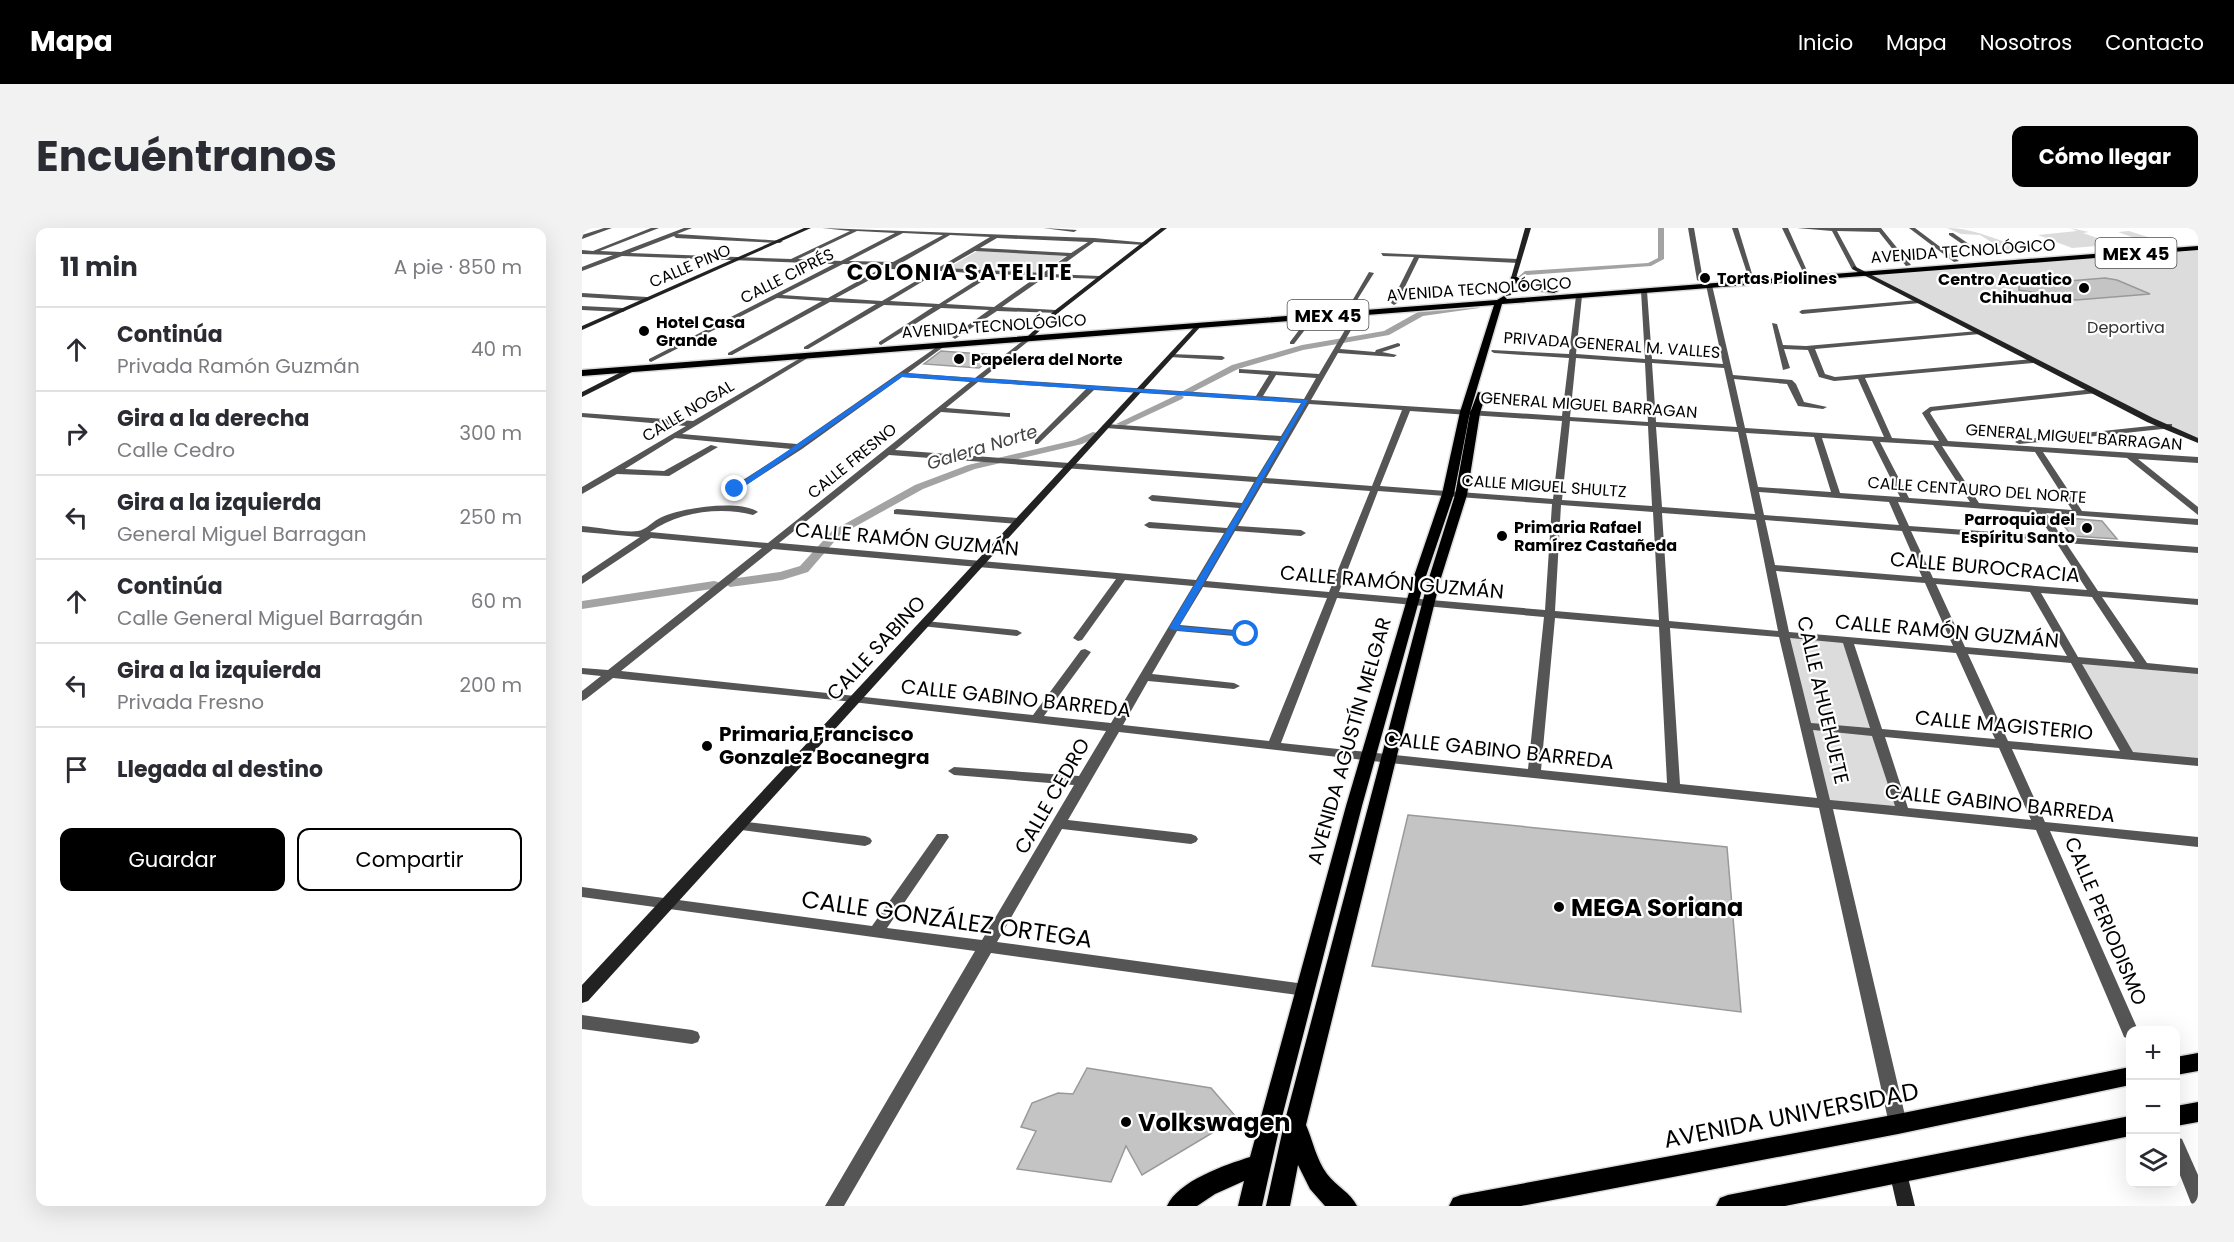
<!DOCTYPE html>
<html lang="es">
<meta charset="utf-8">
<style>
:root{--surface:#fff;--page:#f2f2f3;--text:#2b2b33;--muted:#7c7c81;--line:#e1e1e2;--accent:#000}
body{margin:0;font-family:Poppins,sans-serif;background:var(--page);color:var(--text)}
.controls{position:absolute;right:18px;bottom:18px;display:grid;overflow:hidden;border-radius:12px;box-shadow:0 6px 24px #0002}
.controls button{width:54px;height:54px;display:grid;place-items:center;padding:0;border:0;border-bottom:2px solid var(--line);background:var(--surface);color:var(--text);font:30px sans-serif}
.stop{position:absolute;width:18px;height:18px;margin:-14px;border:4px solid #1a73e8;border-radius:50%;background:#fff}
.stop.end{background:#1a73e8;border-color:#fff;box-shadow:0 2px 6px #0008}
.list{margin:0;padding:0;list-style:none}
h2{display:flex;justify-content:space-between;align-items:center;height:78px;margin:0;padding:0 24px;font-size:26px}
h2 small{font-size:20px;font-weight:400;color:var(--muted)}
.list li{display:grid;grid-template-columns:39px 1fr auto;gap:18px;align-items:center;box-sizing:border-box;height:84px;padding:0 24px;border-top:2px solid var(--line)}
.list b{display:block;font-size:22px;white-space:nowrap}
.list p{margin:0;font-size:20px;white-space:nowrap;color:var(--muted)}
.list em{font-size:20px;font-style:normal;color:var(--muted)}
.actions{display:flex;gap:12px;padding:18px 24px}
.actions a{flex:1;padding:14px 0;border:2px solid var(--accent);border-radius:12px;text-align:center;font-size:21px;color:var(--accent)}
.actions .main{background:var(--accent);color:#fff}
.icon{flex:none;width:33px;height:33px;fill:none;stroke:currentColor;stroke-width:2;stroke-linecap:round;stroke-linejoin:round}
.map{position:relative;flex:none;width:1616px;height:978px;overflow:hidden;border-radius:12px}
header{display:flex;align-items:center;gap:36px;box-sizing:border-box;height:84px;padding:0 30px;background:var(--accent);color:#fff}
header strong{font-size:28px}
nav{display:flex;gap:33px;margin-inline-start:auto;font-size:21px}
.intro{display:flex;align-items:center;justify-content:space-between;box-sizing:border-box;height:144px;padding:0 36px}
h1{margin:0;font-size:42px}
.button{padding:15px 27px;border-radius:12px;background:var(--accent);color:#fff;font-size:21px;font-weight:700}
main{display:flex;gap:36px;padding:0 36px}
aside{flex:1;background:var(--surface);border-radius:12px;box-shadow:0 6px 24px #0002}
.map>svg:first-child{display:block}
</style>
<header>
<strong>Mapa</strong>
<nav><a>Inicio</a><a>Mapa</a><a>Nosotros</a><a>Contacto</a></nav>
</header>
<div class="intro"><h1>Encuéntranos</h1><a class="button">Cómo llegar</a></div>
<main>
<aside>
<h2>11 min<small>A pie · 850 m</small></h2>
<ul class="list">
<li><svg class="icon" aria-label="ahead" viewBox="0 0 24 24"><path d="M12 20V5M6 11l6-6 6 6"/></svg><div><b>Continúa</b><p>Privada Ramón Guzmán</p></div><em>40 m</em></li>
<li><svg class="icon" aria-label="right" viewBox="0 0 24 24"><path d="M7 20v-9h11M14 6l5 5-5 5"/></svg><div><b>Gira a la derecha</b><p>Calle Cedro</p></div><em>300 m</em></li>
<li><svg class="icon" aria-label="left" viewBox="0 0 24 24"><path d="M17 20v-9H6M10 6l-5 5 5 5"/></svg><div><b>Gira a la izquierda</b><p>General Miguel Barragan</p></div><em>250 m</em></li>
<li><svg class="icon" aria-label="ahead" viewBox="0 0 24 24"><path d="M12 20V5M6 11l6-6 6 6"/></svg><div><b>Continúa</b><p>Calle General Miguel Barragán</p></div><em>60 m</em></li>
<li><svg class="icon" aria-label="left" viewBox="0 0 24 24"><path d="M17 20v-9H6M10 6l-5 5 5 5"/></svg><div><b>Gira a la izquierda</b><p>Privada Fresno</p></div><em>200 m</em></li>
<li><svg class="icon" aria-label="arrive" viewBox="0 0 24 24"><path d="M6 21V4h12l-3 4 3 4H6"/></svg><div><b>Llegada al destino</b></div></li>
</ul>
<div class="actions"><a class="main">Guardar</a><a>Compartir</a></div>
</aside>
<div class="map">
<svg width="1616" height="978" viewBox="0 0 1616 978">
<rect width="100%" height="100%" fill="#fff"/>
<!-- green -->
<g fill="#dcdcdc">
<path d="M1365 0C1397 0 1423 17 1454 23L1427 25 1398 7 1379 6Z"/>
<path d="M1488 0 1507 4 1501 5 1524 13 1555 11 1536 4 1547 3 1578 13 1490 20 1456 7 1495 3Z"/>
<path d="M1616 20V213L1282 46Z"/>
<path d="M395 23 484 28 457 45 366 40Z"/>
<path d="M1202 407 1266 413 1321 584 1243 577Z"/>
<path d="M1492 432 1616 443V534L1547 528Z"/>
</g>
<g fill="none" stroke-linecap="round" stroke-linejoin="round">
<!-- canal -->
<g fill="#a3a3a3" fill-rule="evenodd">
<path d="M1076 0H1082V31L1069 38 945 47 939 52 935 50 943 43 1066 35 1076 30Z"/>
<path d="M894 76 898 78 897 80 841 88 807 107 721 122 656 141 609 165 601 163 650 137 720 117 802 103 836 84Z"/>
<path d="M597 166 602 169 600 171 542 198 534 196Z"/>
<path d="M511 204 515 205V209L500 216 393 241 341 261 258 307 226 344 200 352 148 359 142 355 148 351 198 344 218 338 250 303 333 257 386 237 493 212Z"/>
<path d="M132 353 136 354 138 357 136 360 0 381V373Z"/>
</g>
</g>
<!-- building -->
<g fill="#c4c4c4" stroke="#999" stroke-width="1.5">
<path d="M1523 50 1535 52 1568 66 1494 72 1464 68 1454 70 1457 65 1437 62V57Z"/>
<path d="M359 123 414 127 397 140 342 136Z"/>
<path d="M1475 289 1520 293 1535 311 1490 308Z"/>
<path d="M826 587 1145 619 1159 784 790 738Z"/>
<path d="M505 840 629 860 655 890 560 947 544 918 529 954 435 941 454 903 439 899 450 875 476 865 491 866Z"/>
</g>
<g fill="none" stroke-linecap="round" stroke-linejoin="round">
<!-- primary casing -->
<g stroke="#dbdbdb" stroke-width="3">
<g id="primary">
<path d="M1616 18V22L920 76 888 184 872 266 843 351 780 578 699 893 680 978H656L662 953 633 966 615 978H585C596 953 643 937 668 929L764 578 831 351 860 266 878 184 912 77 0 148V142L915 72 922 68 925 71Z"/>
<path d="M929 49H935L948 57 976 63 972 65 943 61 929 53Z"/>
<path d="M896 164 904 166 898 185 885 267 858 353 724 897C731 913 734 931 745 946 754 958 769 965 775 978H743L728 961 716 937 708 978H684L702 896 846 353 873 267 888 185Z"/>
<path d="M1616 825V843L1594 847V829Z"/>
<path d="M1548 839V857L1316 906 939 978H867L871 970 879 967 1316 886Z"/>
<path d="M1616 874V894L1594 898V878Z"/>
<path d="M1548 888V908L1203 978H1134L1138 970 1146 967Z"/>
</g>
</g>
<!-- street -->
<g fill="#555" fill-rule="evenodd">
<path d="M22 0H30L0 11V7Z"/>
<path d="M69 0H77L18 23 39 24 102 0H110L95 6 201 13 198 15 94 10 92 8 48 25 209 31 268 3 240 0 512 10 566 15 563 17 512 14 468 46 518 48 520 51 463 49 420 79 474 82 477 84 476 85 415 83 373 111 370 109 371 108 407 82 359 80 299 117 297 116V114L351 79 302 77 226 121H222V119L294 76 248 74 150 127H146V125L240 73 195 70 69 134 67 133V131L252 36 40 28 0 43V39L31 27 0 26V22L11 23ZM275 3 313 5 259 33 216 31ZM321 5 361 7 311 34 267 33ZM368 7 408 9 356 40 314 38ZM415 10 506 14 489 25 398 20ZM393 23 485 28 461 45 363 40ZM261 36 305 37 246 70 200 67ZM308 41 351 43 300 73 254 70ZM358 43 404 46 357 76 308 73ZM412 46 456 48 412 79 364 76Z"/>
<path d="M461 0 495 2 492 4Z"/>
<path d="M1106 0H1112L1121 52 1118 54 1115 52Z"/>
<path d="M1150 0H1156L1171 49 1166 48Z"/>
<path d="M1200 0H1206L1226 45 1221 44Z"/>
<path d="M1215 0H1299L1329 37 1324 38 1297 4 1255 3 1275 40 1270 41 1250 3Z"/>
<path d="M1327 0H1333L1377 33 1372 34Z"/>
<path d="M1367 5H1371L1400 25 1395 26 1367 7Z"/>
<path d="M799 25 936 31 939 33 936 35 837 30 815 75 812 77 809 75 832 29 801 28Z"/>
<path d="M787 44 792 45 770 80H766Z"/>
<path d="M1127 55 1130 57 1151 147 1210 152 1214 156 1222 174 1245 179 1241 181 1216 178 1205 156 1152 151 1163 200 1302 209 1276 151 1252 153 1237 149 1226 122 1202 121 1208 140 1201 142 1190 95 1195 96 1201 117 1224 118 1396 103 1398 104V106L1233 121 1243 146 1253 149 1451 131 1454 133 1451 135 1283 150 1310 210 1357 213 1340 185 1348 179 1512 161 1516 163 1515 165 1350 183 1348 185 1366 213 1616 229V235L1556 231 1616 279V287L1545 230 1461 224 1500 283 1616 291V297L1464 285 1480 309 1616 319V325L1484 315 1516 363 1616 371V377L1520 369 1565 435 1616 440V446L1500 436 1551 524 1616 530V538L1430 521 1463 594 1616 609V619L1468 603 1556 802H1548V811L1542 809 1540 804 1454 602 1251 581 1325 896 1322 902 1316 904 1310 902 1307 896 1237 580 808 535 537 504 486 592 609 606 614 608 616 611 614 614 609 616 480 601 415 714 723 756 729 757 731 762 729 767 723 768 409 725 262 978H243L393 723 0 669V659L290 698 355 606H365L367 609 305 700 400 712 492 557 372 547 366 543 372 539 497 548 524 503 253 472 31 450 4 471 0 473V463L19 448 0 446V440L26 442 180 320 69 310 0 356V348L58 309 0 304V298C15 299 42 305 56 303 64 302 72 292 80 289 99 280 158 271 176 284L171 287C139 278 95 284 68 304L186 315 388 154 320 149 220 221 153 264 150 263V259L209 221 93 210 43 241 82 243 129 217 136 219 87 248 35 246 0 266V259L104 198 0 189V185L111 193 227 125 229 126V128L100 206 215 216 359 116 364 117 326 145 393 150 447 108 450 110 449 111 401 150 674 168 687 147 660 145H657V141L737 146 773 85 776 83 779 85 758 121 793 124 794 122 816 115 818 116V118L800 124 815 127 812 129 756 125 729 172 980 188 987 130 912 125 909 123 910 122 987 126 994 68 997 66 1000 68 994 126 1063 131 1059 63 1062 61 1065 63 1070 131 1141 136 1124 57ZM994 130 1063 135 1066 194 988 189ZM1070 135 1142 140 1155 199 1074 194ZM694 147 734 150 722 171 681 168ZM396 154 504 161 453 212V216H456L512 162 719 175 699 208 524 196 520 198 524 200 697 213 675 249 313 222 359 184 428 189V185H425L364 180ZM727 176 820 182 790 258 684 250ZM828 183 980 193 971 271 798 258ZM988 193 1066 198 1070 278 980 272ZM1074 199 1156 204 1173 286 1080 279ZM1164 205 1232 209 1249 264 1176 259ZM1240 210 1290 213 1318 269 1258 265ZM1298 214 1351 217 1388 274 1327 270ZM1360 218 1453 224 1490 282 1397 275ZM307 227 672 254 660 275 570 267 566 270 570 273 657 280 645 300 567 294 562 297 567 300 642 305 614 352 197 315ZM681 255 788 263 747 364 624 353 653 303 719 308 724 305 719 302 656 298ZM796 263 970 276 963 382 757 364ZM1177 264 1307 274 1317 297 1182 287ZM1316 274 1454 285 1470 308 1327 298ZM979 277 1071 284 1077 392 973 383ZM1080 285 1174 292 1196 403 1087 393ZM1183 292 1320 303 1340 349 1193 337ZM1329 303 1474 314 1505 362 1351 350ZM191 321 534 351 491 410 496 413 500 412 543 352 611 358 529 495 462 488 509 424 503 421 499 422 451 487 39 443ZM1194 343 1343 355 1371 418 1207 404ZM1354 356 1448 364 1485 428 1383 419ZM621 359 745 370 687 513 541 497 566 453 652 461 658 458 652 455 570 446 595 403 664 409 669 406 664 403 598 397ZM1459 365 1510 369 1553 434 1496 429ZM755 370 962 389 946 541 699 515ZM973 390 1077 399 1085 555 959 542ZM1088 400 1197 409 1235 570 1098 556ZM1208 410 1261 415 1288 500 1229 495ZM1272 416 1374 425 1413 511 1300 501ZM1386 426 1489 435 1538 523 1426 513ZM1231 502 1290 508 1313 578 1248 572ZM1303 509 1417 520 1449 592 1326 580Z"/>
<path d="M0 65 65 69 68 71 65 73 0 69Z"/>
<path d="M1336 72 1338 75 1220 86 1217 84 1220 82Z"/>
<path d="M0 78 41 80 44 82 41 84 0 82Z"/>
<path d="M733 81 738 82 712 116H708V114Z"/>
<path d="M589 126 640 128 643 130 640 132 587 129V127Z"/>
<path d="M1587 196H1590V200L1437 216 1433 214 1437 212Z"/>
<path d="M315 281 437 290 442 293 437 296 312 286V282Z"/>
<path d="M343 393 435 402 440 405 435 408 339 398 338 396 339 394Z"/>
<path d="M157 593 283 608 288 610 290 613 288 616 283 618 152 601 150 598 152 595Z"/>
<path d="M0 787 110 802 116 804 118 809 116 814 110 816 0 801Z"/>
<path d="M1594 909 1600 911 1616 947V978L1609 975 1594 937Z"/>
</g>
<!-- secondary -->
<g fill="#222" fill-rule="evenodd">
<path d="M222 0H229L0 102V98Z"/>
<path d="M579 0H585L476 85 449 111H445V109L472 83Z"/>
<path d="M943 0H949L929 67 924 68Z"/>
<path d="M1272 38 1571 190 1616 210V215L1565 194 1270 41Z"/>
<path d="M615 96 620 97 6 773 0 775V757Z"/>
<path d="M49 139 56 141 0 169V164Z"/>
<path d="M1316 934 1323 937 1333 978H1315L1307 943 1309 937Z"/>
</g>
<!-- primary -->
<use href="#primary" fill="#000" fill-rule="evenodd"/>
</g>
<!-- route -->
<path fill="#1a73e8" d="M319 145 726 172 597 398 664 404H667V408L591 402 587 400 720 175 320 149 156 263H151V260Z"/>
<!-- markers -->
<g fill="#000" stroke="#fff" stroke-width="2">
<circle cx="1123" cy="50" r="6"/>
<circle cx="1502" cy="60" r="6"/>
<circle cx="62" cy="103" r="6"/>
<circle cx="377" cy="131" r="6"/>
<circle cx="1505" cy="300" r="6"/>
<circle cx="920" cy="308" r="6"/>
<circle cx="125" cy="518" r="6"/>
<circle cx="977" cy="679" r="6"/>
<circle cx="544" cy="894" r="6"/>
</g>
<g text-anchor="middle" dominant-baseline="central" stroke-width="4.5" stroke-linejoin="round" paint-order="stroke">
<!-- far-street labels -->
<g font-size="16" fill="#000" stroke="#fff">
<text transform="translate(1381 23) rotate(-4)">AVENIDA TECNOLÓGICO</text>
<text transform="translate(108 38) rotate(-23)">CALLE PINO</text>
<text transform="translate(205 48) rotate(-27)">CALLE CIPRÉS</text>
<text transform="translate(897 61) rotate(-4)">AVENIDA TECNOLÓGICO</text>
<text transform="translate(412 98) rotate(-4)">AVENIDA TECNOLÓGICO</text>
<text transform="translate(1030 117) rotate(4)">PRIVADA GENERAL M. VALLES</text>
<text transform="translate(1007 177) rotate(4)">GENERAL MIGUEL BARRAGAN</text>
<text transform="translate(106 183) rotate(-31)">CALLE NOGAL</text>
<text transform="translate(1492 209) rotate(4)">GENERAL MIGUEL BARRAGAN</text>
<text transform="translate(270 233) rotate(-39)">CALLE FRESNO</text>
<text transform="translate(962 258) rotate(4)">CALLE MIGUEL SHULTZ</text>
<text transform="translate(1395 262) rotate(4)">CALLE CENTAURO DEL NORTE</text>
</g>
<!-- far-poi labels -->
<g font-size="16" font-weight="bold" fill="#000" stroke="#fff" text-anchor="start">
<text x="1135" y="50">Tortas Piolines</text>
<text x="1490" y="51" text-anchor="end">Centro Acuatico<tspan x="1490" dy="18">Chihuahua</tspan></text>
<text x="74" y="94">Hotel Casa<tspan x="74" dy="18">Grande</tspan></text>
<text x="389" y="131">Papelera del Norte</text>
<text x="1493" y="291" text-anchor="end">Parroquia del<tspan x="1493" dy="18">Espíritu Santo</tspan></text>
<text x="932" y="299">Primaria Rafael<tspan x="932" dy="18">Ramírez Castañeda</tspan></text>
</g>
<!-- far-park labels -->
<g font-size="16" fill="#333" stroke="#fff">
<text x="1544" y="99">Deportiva</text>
</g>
<!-- shield labels -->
<g fill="#fff" stroke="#4c4c4c" stroke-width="1.5">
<rect x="1513.5" y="10" width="81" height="30" rx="4.5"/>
<rect x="705.5" y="72" width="81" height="30" rx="4.5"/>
</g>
<g font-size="18" font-weight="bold" fill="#000">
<text x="1554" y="25">MEX 45</text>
<text x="746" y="87">MEX 45</text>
</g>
<!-- far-water labels -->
<g font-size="18" font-style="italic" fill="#444" stroke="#fff">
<text transform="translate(400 219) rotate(-17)">Galera Norte</text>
</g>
<!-- street labels -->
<g font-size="20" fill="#000" stroke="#fff">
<text transform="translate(325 311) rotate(5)">CALLE RAMÓN GUZMÁN</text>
<text transform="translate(1403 339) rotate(5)">CALLE BUROCRACIA</text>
<text transform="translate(810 354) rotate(5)">CALLE RAMÓN GUZMÁN</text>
<text transform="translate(1365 403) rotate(5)">CALLE RAMÓN GUZMÁN</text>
<text transform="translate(294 420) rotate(-47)">CALLE SABINO</text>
<text transform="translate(434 470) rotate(6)">CALLE GABINO BARREDA</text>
<text transform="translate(1241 472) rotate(77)">CALLE AHUEHUETE</text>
<text transform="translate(1422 497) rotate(5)">CALLE MAGISTERIO</text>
<text transform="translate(767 513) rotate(-74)">AVENIDA AGUSTÍN MELGAR</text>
<text transform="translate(917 522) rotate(6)">CALLE GABINO BARREDA</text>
<text transform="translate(470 568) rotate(-60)">CALLE CEDRO</text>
<text transform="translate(1418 575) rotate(6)">CALLE GABINO BARREDA</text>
<text transform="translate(1524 693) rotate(67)">CALLE PERIODISMO</text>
</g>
<!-- poi labels -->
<g font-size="20" font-weight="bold" fill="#000" stroke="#fff" text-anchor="start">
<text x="137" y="506">Primaria Francisco<tspan x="137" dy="23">Gonzalez Bocanegra</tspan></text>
</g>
<!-- far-district labels -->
<g font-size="22" font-weight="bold" letter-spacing="1.5" fill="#000" stroke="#fff">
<text x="378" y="44">COLONIA SATELITE</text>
</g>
<!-- near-poi labels -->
<g font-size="24" font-weight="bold" fill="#000" stroke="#fff" text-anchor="start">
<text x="989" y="679">MEGA Soriana</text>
<text x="556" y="894">Volkswagen</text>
</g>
<!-- near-street labels -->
<g font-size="24" fill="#000" stroke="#fff">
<text transform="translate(365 691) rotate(8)">CALLE GONZÁLEZ ORTEGA</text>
<text transform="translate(1209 887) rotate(-11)">AVENIDA UNIVERSIDAD</text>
</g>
</g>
</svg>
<div class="controls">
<button>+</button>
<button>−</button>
<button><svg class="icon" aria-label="layers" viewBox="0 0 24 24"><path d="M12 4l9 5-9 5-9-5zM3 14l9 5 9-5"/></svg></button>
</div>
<div class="stop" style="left:664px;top:406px"></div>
<div class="stop end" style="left:153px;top:261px"></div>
</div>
</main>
